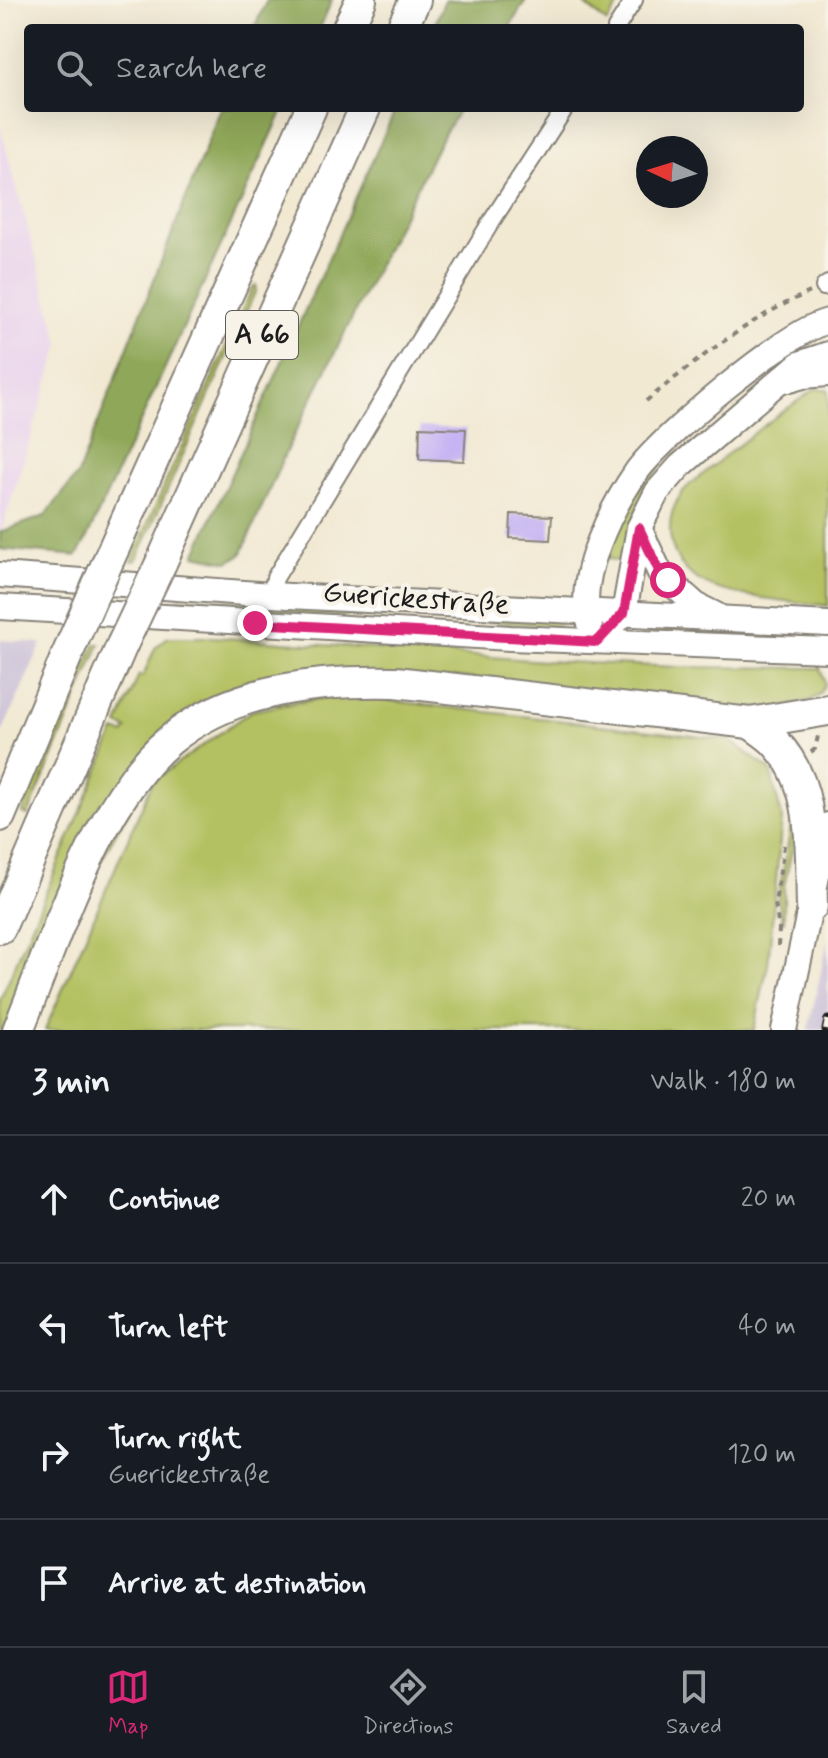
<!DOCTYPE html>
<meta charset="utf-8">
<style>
:root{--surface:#171b24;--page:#20242c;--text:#f1f3f6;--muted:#9ea1a6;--line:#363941;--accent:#db2777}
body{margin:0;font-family:Mynerve,sans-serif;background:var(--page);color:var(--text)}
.compass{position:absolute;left:636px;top:136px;width:72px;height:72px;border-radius:50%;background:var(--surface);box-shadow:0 8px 32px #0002;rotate:274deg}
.stop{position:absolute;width:24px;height:24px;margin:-18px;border:6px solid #db2777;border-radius:50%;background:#fff}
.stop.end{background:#db2777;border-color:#fff;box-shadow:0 2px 8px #0008}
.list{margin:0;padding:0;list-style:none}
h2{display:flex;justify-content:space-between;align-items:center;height:104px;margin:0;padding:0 32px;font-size:34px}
h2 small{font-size:26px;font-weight:400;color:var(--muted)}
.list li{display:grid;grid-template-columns:52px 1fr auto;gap:24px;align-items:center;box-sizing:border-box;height:128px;padding:0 32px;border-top:2px solid var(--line)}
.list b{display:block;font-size:30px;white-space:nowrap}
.list p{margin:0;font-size:26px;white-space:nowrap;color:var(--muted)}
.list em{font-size:26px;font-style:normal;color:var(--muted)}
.icon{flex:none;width:44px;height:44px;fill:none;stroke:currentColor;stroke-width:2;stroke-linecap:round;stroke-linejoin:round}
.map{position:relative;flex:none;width:828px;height:1030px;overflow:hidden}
.search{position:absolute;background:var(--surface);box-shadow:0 8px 32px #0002;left:24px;right:24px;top:24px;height:88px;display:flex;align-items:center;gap:20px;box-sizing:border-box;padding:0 28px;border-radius:8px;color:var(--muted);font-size:30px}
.sheet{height:616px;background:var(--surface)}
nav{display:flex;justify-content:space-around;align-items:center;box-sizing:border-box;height:112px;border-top:2px solid var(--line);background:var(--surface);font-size:22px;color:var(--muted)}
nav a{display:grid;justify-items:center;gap:4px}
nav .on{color:var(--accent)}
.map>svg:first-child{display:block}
</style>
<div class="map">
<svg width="828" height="1030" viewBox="0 0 828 1030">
<rect width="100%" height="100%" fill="#f7f3e8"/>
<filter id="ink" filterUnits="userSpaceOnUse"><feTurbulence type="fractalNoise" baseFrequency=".0125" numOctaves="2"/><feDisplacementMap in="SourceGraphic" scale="16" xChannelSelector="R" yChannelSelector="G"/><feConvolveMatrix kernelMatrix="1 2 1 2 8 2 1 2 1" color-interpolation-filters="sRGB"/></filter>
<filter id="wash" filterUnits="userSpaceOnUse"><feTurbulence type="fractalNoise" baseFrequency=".006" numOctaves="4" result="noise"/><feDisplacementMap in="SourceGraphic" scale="32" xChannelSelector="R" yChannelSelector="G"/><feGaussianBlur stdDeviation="1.8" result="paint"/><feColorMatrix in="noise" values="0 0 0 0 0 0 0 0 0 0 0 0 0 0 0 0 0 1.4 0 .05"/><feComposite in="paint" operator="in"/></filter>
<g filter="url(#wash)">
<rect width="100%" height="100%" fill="#f2e9d3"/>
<!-- built -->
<path fill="#e9d2ee" d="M0 127 60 344 1 532H0Z"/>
<!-- industrial -->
<g fill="#c9bfd7">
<path d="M0 640 42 643 0 737Z"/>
<path d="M828 940V1030H808Z"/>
</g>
<!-- green -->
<g fill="#b4c162" stroke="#686e3f" stroke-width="2">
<path d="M580 0H622L607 23Z"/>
<path d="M256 285V290L136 561H131L252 288Z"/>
<path d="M815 389H828V606C795 601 730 598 702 582 670 564 660 526 681 494 687 485 700 477 708 470 743 441 778 414 815 389Z"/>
<path d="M657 464 661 466C638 494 631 527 621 561L608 559C615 525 634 491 657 464Z"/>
<path d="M179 598 562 620V624L553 626 396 616H282L177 604Z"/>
<path d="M648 626 828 633 827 641 648 633 645 631Z"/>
<path d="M168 637H213L545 661 679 667 820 668 825 683 821 693 810 701 778 708H727L458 677 181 717 6 1030H0V1000L115 731 124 734 127 729 118 725 139 675 143 676 155 648Z"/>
<path d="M95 644H100L28 815 22 813Z"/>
<path d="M341 695 729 740 770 770 782 818 768 964 754 1030H45L153 781 251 711Z"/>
<path d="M788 777 796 833 784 886V921H782L778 898 792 821Z"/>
</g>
<!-- forest -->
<g fill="#8fa758" stroke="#56623a" stroke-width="2">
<path d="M267 0H332L320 28H254Z"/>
<path d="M445 0H526L509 28H433Z"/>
<path d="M221 108H284L86 540 77 556 0 549V532L45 516 78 474Z"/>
<path d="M396 108H460L440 141 288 447 241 555 228 562 195 555Z"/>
</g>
<g id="blocks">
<!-- building -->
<g fill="#c0adf4">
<path d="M420 427 466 429 464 461 419 459Z"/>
<path d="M511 514 552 516 550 540 510 538Z"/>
</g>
</g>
</g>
<g filter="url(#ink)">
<use href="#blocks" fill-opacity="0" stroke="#878278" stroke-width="2"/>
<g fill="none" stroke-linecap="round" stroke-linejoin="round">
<!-- minor casing -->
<g stroke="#878278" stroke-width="20">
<g id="minor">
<path d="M616 28 634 0"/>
<path d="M824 287 828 284"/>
<path d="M271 595 275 578 491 222 565 108"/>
</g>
</g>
<!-- secondary casing -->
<g stroke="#878278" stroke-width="28">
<g id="secondary">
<path d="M789 380 803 376 828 374"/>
<path d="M639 528 660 573 696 605 716 615"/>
<path d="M0 575 271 595 828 624"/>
<path d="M0 607 510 638 828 650"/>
<path d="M615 623 624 613 639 528 657 492 680 466 799 364 828 354"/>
<path d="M590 624C574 580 612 507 637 471 664 435 786 331 828 321"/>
<path d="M784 1030 828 825"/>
</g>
</g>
<!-- motorway casing -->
<g stroke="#878278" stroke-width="34">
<g id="motorway">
<path d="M348 28 361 0"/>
<path d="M402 28 415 0"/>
<path d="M109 559 311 108"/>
<path d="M161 563 365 108"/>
<path d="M750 723C759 729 768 735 775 742 817 786 810 850 812 906"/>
<path d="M0 816 72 643"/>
<path d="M0 928 122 645"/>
<path d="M18 1030C54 943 97 800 170 740 233 688 318 680 396 682L750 723 828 710"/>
</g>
</g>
<!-- path -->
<g stroke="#878278" stroke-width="4" stroke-dasharray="6 6" stroke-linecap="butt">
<path d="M646 401C697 360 749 318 810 292"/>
<path d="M811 752 815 749 818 736"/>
<path d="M778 946 779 929 775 903 785 840"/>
</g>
<!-- minor -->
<use href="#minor" stroke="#fff" stroke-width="16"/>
<!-- secondary -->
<use href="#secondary" stroke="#fff" stroke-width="24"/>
<!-- motorway -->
<use href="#motorway" stroke="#fff" stroke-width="30"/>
<!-- rail casing -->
<g stroke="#1c1c1c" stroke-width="9">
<path id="rail" d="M826 1030 828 1020"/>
</g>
<!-- rail -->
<use href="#rail" stroke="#f7f3e8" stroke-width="6" stroke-dasharray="18" stroke-linecap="butt"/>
<!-- motorway-bridge casing -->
<g stroke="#878278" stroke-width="34" stroke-linecap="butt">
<g id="motorway-bridge">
<path d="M72 643 109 559"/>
<path d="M122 645 161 563"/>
</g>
</g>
<!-- motorway-bridge -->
<use href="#motorway-bridge" stroke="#fff" stroke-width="30"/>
</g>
</g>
<g fill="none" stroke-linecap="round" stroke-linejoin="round" filter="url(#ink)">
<!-- route -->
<path stroke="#db2777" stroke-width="10" d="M255 623 597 642 624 613 639 528 660 573 668 580"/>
</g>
<g text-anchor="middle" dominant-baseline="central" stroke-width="8" stroke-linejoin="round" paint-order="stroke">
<!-- shield labels -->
<rect fill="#f7f3e8" stroke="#5e5c59" stroke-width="2" x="226" y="311" width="72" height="48" rx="6"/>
<g font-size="28" font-weight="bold" fill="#1c1c1c">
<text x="262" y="335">A 66</text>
</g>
<!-- street labels -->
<g font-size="30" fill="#1c1c1c" stroke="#f7f3e8">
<text transform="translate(416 599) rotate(4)">Guerickestraße</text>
</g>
</g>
</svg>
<svg class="compass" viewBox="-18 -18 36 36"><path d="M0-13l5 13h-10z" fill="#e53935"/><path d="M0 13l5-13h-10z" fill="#9ea1a6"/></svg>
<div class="stop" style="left:668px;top:580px"></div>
<div class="stop end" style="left:255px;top:623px"></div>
<div class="search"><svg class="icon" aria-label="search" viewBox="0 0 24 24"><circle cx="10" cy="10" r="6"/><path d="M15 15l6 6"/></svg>Search here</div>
</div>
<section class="sheet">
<h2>3 min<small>Walk · 180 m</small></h2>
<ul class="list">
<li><svg class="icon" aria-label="ahead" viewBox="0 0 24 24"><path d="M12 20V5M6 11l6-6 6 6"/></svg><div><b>Continue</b></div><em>20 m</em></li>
<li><svg class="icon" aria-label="left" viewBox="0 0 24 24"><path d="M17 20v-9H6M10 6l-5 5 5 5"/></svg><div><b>Turn left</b></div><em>40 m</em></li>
<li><svg class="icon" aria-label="right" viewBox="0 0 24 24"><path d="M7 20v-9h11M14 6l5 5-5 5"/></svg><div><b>Turn right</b><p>Guerickestraße</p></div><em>120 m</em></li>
<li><svg class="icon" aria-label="arrive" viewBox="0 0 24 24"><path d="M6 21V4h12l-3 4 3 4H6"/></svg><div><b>Arrive at destination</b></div></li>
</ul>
</section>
<nav>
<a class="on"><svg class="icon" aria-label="map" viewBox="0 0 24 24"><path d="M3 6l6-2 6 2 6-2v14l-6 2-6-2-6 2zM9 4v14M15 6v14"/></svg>Map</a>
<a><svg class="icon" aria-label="directions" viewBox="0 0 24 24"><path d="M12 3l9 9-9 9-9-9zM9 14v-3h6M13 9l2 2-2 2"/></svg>Directions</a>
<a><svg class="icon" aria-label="saved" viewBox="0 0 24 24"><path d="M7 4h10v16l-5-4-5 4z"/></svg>Saved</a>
</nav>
